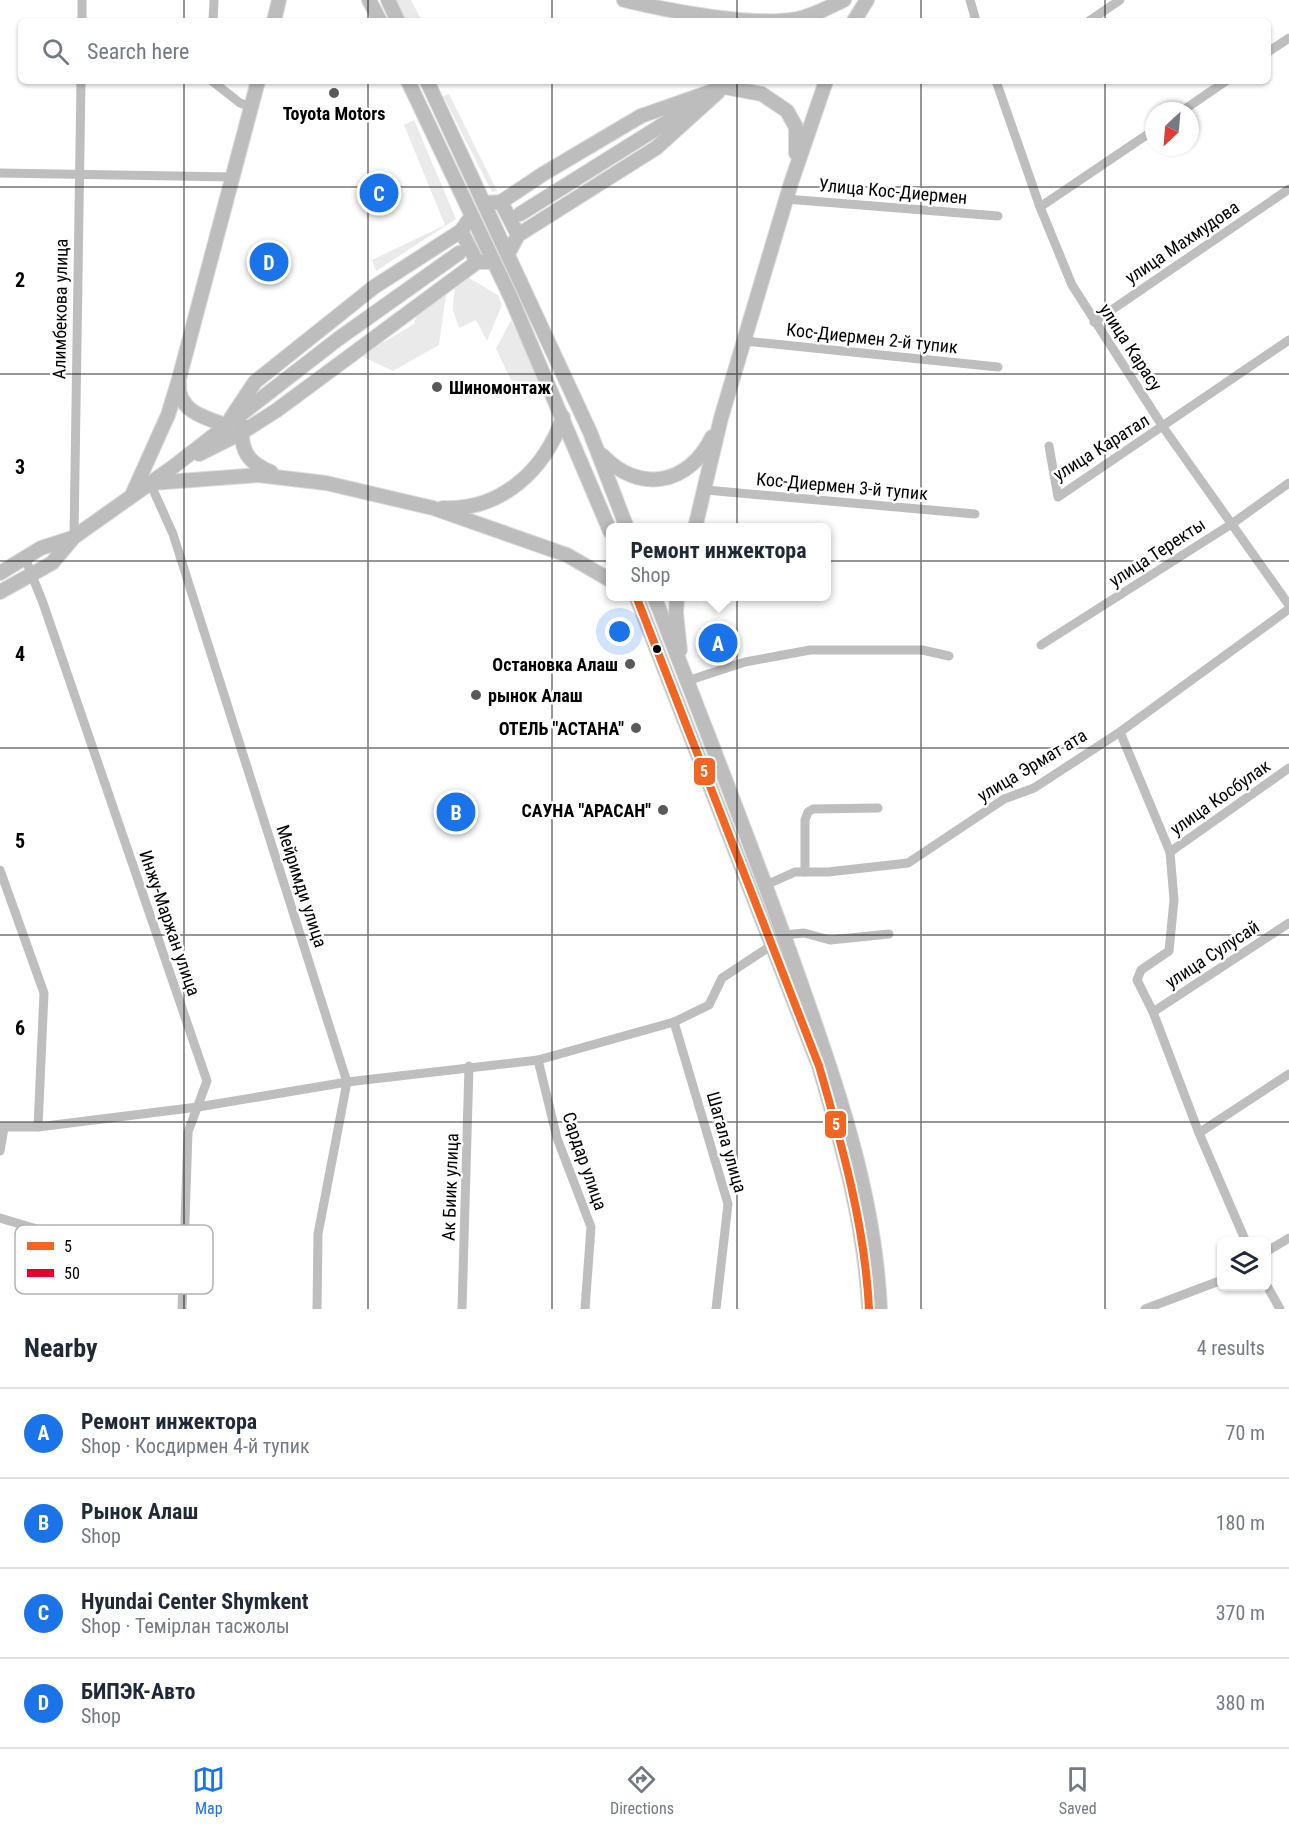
<!DOCTYPE html>
<meta charset="utf-8">
<style>
:root{--surface:#fff;--page:#f6f6f7;--text:#1f2937;--muted:#747a83;--line:#e0e1e3;--accent:#1a73e8}
body{margin:0;font-family:"Roboto Condensed",sans-serif;background:var(--page);color:var(--text)}
.controls{position:absolute;right:18px;bottom:18px;display:grid;overflow:hidden;border-radius:9px;box-shadow:0 2px 4px #0004}
.controls button{width:54px;height:54px;display:grid;place-items:center;padding:0;border:0;border-bottom:2px solid var(--line);background:var(--surface);color:var(--text);font:30px sans-serif}
.compass{position:absolute;left:1145px;top:102px;width:54px;height:54px;border-radius:50%;background:var(--surface);box-shadow:0 2px 4px #0004;rotate:206deg}
.you{position:absolute;left:620px;top:632px;width:21px;height:21px;margin:-15px;border:4px solid #fff;border-radius:50%;background:#1a73e8;box-shadow:0 0 0 9px #1a73e833}
.badge{display:grid;place-items:center;width:39px;height:39px;border-radius:50%;background:var(--accent);color:#fff;font-size:20px;font-weight:700}
.pin{position:absolute;translate:-50% -50%;border:3px solid #fff;box-shadow:0 2px 6px #0006}
.popup{position:absolute;left:606px;top:523px;width:225px;height:78px;box-sizing:border-box;display:grid;place-content:center;border-radius:9px;background:var(--surface);filter:drop-shadow(0 2px 4px #0005);font-size:20px;white-space:nowrap;color:var(--muted)}
.popup b{font-size:22px;color:var(--text)}
.popup::after{content:'';position:absolute;left:50%;top:100%;margin-left:-12px;border:12px solid transparent;border-top-color:var(--surface)}
.list{margin:0;padding:0;list-style:none}
h2{display:flex;justify-content:space-between;align-items:center;height:78px;margin:0;padding:0 24px;font-size:26px}
h2 small{font-size:20px;font-weight:400;color:var(--muted)}
.list li{display:grid;grid-template-columns:39px 1fr auto;gap:18px;align-items:center;box-sizing:border-box;height:90px;padding:0 24px;border-top:2px solid var(--line)}
.list b{display:block;font-size:22px;white-space:nowrap}
.list p{margin:0;font-size:20px;white-space:nowrap;color:var(--muted)}
.list em{font-size:20px;font-style:normal;color:var(--muted)}
.icon{flex:none;width:33px;height:33px;fill:none;stroke:currentColor;stroke-width:2;stroke-linecap:round;stroke-linejoin:round}
.map{position:relative;flex:none;width:1289px;height:1309px;overflow:hidden}
.search{position:absolute;background:var(--surface);box-shadow:0 2px 4px #0004;left:18px;right:18px;top:18px;height:66px;display:flex;align-items:center;gap:15px;box-sizing:border-box;padding:0 21px;border-radius:9px;color:var(--muted);font-size:22px}
.sheet{height:438px;background:var(--surface)}
nav{display:flex;justify-content:space-around;align-items:center;box-sizing:border-box;height:84px;border-top:2px solid var(--line);background:var(--surface);font-size:16px;color:var(--muted)}
nav a{display:grid;justify-items:center;gap:3px}
nav .on{color:var(--accent)}
.map>svg:first-child{display:block}
</style>
<div class="map">
<svg width="1289" height="1309" viewBox="0 0 1289 1309">
<rect width="100%" height="100%" fill="#fff"/>
<!-- green -->
<g fill="#eaeaea">
<path d="M394 0H411L422 21H405Z"/>
<path d="M449 94 497 191 492 192 443 96Z"/>
<path d="M414 120 456 219 376 271 372 260 445 225 404 125Z"/>
<path d="M467 277 498 295 502 305 487 341 476 320 459 328 453 310 455 280Z"/>
<path d="M447 288 439 345 393 371 353 352 375 338 384 342 414 324 418 310Z"/>
<path d="M511 320 544 388 511 380 496 349Z"/>
</g>
<g fill="none" stroke-linecap="round" stroke-linejoin="round">
<!-- highway casing -->
<g stroke="#dbdbdb" stroke-width="16">
<g id="highway">
<path d="M369 0 380 21"/>
<path d="M388 0 398 21"/>
<path d="M624 0C669 11 753 27 797 19 813 16 829 7 844 0"/>
<path d="M274 21 279 0"/>
<path d="M854 21 867 0"/>
<path d="M408 81 511 298 610 531"/>
<path d="M427 81 590 432 627 528"/>
<path d="M501 202 518 235"/>
<path d="M486 203 501 202 543 174 641 116 724 87 762 94 787 111 796 127V153"/>
<path d="M520 214 691 107"/>
<path d="M461 231 477 262"/>
<path d="M509 252 518 235 656 148 718 92"/>
<path d="M179 383C177 411 205 418 226 425"/>
<path d="M231 418 255 382 374 287 461 231 471 217"/>
<path d="M242 425C240 450 248 463 271 472"/>
<path d="M199 454 241 433 277 410 477 262H492"/>
<path d="M602 455C639 494 689 485 712 437"/>
<path d="M152 483 258 475 326 483 433 508 567 555 610 580"/>
<path d="M132 495 168 415 179 379 258 81"/>
<path d="M443 508C501 511 545 470 563 417"/>
<path d="M695 528 721 418 791 183 826 81"/>
<path d="M0 573 41 548 72 538"/>
<path d="M0 592 52 563 74 537 173 467 338 339 459 253"/>
<path d="M636 596 819 1066C842 1145 865 1226 869 1309"/>
<path d="M654 596C703 722 753 848 798 975 836 1083 875 1193 880 1309"/>
<path d="M677 596 676 613 680 650"/>
</g>
</g>
<!-- minor -->
<g stroke="#bebebe" stroke-width="9">
<path d="M970 0 976 21"/>
<path d="M82 21V0"/>
<path d="M213 21 214 0"/>
<path d="M1089 21 1120 0"/>
<path d="M1268 52 1289 38"/>
<path d="M212 81 240 103 251 107"/>
<path d="M996 81 1040 207 1072 285 1163 427 1289 605"/>
<path d="M1182 111 1226 81"/>
<path d="M0 173 233 177"/>
<path d="M786 199 998 216"/>
<path d="M1040 207 1154 130"/>
<path d="M1094 322 1289 189"/>
<path d="M744 341 998 367"/>
<path d="M1049 446 1058 497 1289 340"/>
<path d="M150 483 173 534 347 1082 318 1234 317 1309"/>
<path d="M706 490 975 514"/>
<path d="M74 537 81 81"/>
<path d="M25 558 43 603 207 1081 188 1132 182 1309"/>
<path d="M1041 645 1233 523 1289 483"/>
<path d="M687 681 745 662 810 650H922L949 656"/>
<path d="M1120 732 1170 852 1174 900 1169 951 1141 970 1137 980 1153 1012 1199 1133 1246 1242"/>
<path d="M1170 852 1289 768"/>
<path d="M0 870 44 993 38 1127"/>
<path d="M805 872V820L808 812 813 809 878 808"/>
<path d="M766 885 795 872H828L908 863 1004 799 1034 788 1120 732 1289 609"/>
<path d="M784 935 804 933 830 940 889 934"/>
<path d="M1153 1012 1289 923"/>
<path d="M674 1022 728 1204 716 1309"/>
<path d="M538 1060 557 1138 591 1227 585 1309"/>
<path d="M0 1127H38L198 1107 347 1082 538 1060 674 1022 709 1005 722 978 772 945"/>
<path d="M1199 1133 1289 1074"/>
<path d="M0 1151 4 1128"/>
<path d="M0 1218 47 1232"/>
<path d="M1266 1252 1289 1238"/>
<path d="M1266 1284 1280 1309"/>
<path d="M462 1309 469 1066"/>
<path d="M1145 1309 1222 1280"/>
</g>
<!-- highway -->
<use href="#highway" stroke="#bdbdbd" stroke-width="14"/>
<!-- bus-1 casing -->
<g stroke="#fff" stroke-width="12">
<path id="bus-1" d="M636 596 819 1066C842 1145 865 1226 869 1309"/>
</g>
<!-- bus-1 -->
<use href="#bus-1" stroke="#f26522" stroke-width="8"/>
</g>
<!-- grid -->
<path fill="none" stroke="#000" stroke-width="1.5" stroke-opacity="0.55" d="M184 0V21M368 0V21M552 0V21M737 0V21M921 0V21M1105 0V21M184 81V1309M368 81V1309M552 81V1309M737 81V1309M921 81V1309M1105 81V1309M0 187H1289M0 374H1289M0 561H1289M0 748H1289M0 935H1289M0 1122H1289"/>
<!-- markers -->
<g fill="#595959" stroke="#fff" stroke-width="2">
<circle cx="334" cy="93" r="6"/>
<circle cx="437" cy="387" r="6"/>
<circle cx="630" cy="664" r="6"/>
<circle cx="476" cy="695" r="6"/>
<circle cx="636" cy="728" r="6"/>
<circle cx="663" cy="810" r="6"/>
</g>
<circle fill="#000" stroke="#fff" stroke-width="2" cx="657" cy="649" r="5"/>
<g text-anchor="middle" dominant-baseline="central" stroke-width="5" stroke-linejoin="round" paint-order="stroke">
<!-- poi labels -->
<g font-size="18" font-weight="bold" fill="#000" stroke="#fff" text-anchor="end">
<text x="334" y="113" text-anchor="middle">Toyota Motors</text>
<text x="449" y="387" text-anchor="start">Шиномонтаж</text>
<text x="618" y="664">Остановка Алаш</text>
<text x="488" y="695" text-anchor="start">рынок Алаш</text>
<text x="624" y="728">ОТЕЛЬ "АСТАНА"</text>
<text x="651" y="810">САУНА "АРАСАН"</text>
</g>
<!-- street labels -->
<g font-size="18" fill="#000" stroke="#fff">
<text transform="translate(893 191) rotate(5)">Улица Кос-Диермен</text>
<text transform="translate(1182 242) rotate(-34)">улица Махмудова</text>
<text transform="translate(60 309) rotate(-89)">Алимбекова улица</text>
<text transform="translate(872 338) rotate(6)">Кос-Диермен 2-й тупик</text>
<text transform="translate(1131 347) rotate(57)">улица Карасу</text>
<text transform="translate(1101 447) rotate(-32)">улица Каратал</text>
<text transform="translate(842 486) rotate(5)">Кос-Диермен 3-й тупик</text>
<text transform="translate(1157 552) rotate(-33)">улица Теректы</text>
<text transform="translate(1032 765) rotate(-31)">улица Эрмат ата</text>
<text transform="translate(1220 797) rotate(-35)">улица Косбулак</text>
<text transform="translate(302 886) rotate(72)">Мейримди улица</text>
<text transform="translate(170 923) rotate(71)">Инжу-Маржан улица</text>
<text transform="translate(1212 954) rotate(-33)">улица Сулусай</text>
<text transform="translate(727 1142) rotate(74)">Шагала улица</text>
<text transform="translate(585 1161) rotate(71)">Сардар улица</text>
<text transform="translate(450 1187) rotate(-88)">Ак Биик улица</text>
</g>
</g>
<!-- legend -->
<rect x="15" y="1225" width="198" height="69" rx="9" fill="#fff" stroke="#b2b2b2" stroke-width="1.5"/>
<rect x="27" y="1242" width="27" height="8" fill="#f26522"/>
<rect x="27" y="1269" width="27" height="8" fill="#e4002b"/>
<g font-size="16" fill="#000">
<text x="64" y="1252">5</text>
<text x="64" y="1279">50</text>
</g>
<g font-size="20" text-anchor="middle" font-weight="bold" fill="#000" stroke="#fff" stroke-width="5" stroke-linejoin="round" paint-order="stroke">
<text x="20" y="287">2</text>
<text x="20" y="474">3</text>
<text x="20" y="661">4</text>
<text x="20" y="848">5</text>
<text x="20" y="1035">6</text>
</g>
<g stroke="#fff" stroke-width="2">
<rect x="693" y="757" width="23" height="29" rx="6" fill="#f26522"/>
<rect x="824" y="1110" width="23" height="29" rx="6" fill="#f26522"/>
</g>
<g font-size="16" text-anchor="middle" font-weight="bold" fill="#fff">
<text x="704" y="777">5</text>
<text x="836" y="1130">5</text>
</g>
</svg>
<div class="controls">
<button><svg class="icon" aria-label="layers" viewBox="0 0 24 24"><path d="M12 4l9 5-9 5-9-5zM3 14l9 5 9-5"/></svg></button>
</div>
<svg class="compass" viewBox="-18 -18 36 36"><path d="M0-13l5 13h-10z" fill="#e53935"/><path d="M0 13l5-13h-10z" fill="#747a83"/></svg>
<div class="you"></div>
<div class="pin badge" style="left:718px;top:643px">A</div>
<div class="popup"><b>Ремонт инжектора</b>Shop</div>
<div class="pin badge" style="left:456px;top:812px">B</div>
<div class="pin badge" style="left:379px;top:193px">C</div>
<div class="pin badge" style="left:269px;top:262px">D</div>
<div class="search"><svg class="icon" aria-label="search" viewBox="0 0 24 24"><circle cx="10" cy="10" r="6"/><path d="M15 15l6 6"/></svg>Search here</div>
</div>
<section class="sheet">
<h2>Nearby<small>4 results</small></h2>
<ul class="list">
<li><span class="badge">A</span><div><b>Ремонт инжектора</b><p>Shop · Косдирмен 4-й тупик</p></div><em>70 m</em></li>
<li><span class="badge">B</span><div><b>Рынок Алаш</b><p>Shop</p></div><em>180 m</em></li>
<li><span class="badge">C</span><div><b>Hyundai Center Shymkent</b><p>Shop · Темірлан тасжолы</p></div><em>370 m</em></li>
<li><span class="badge">D</span><div><b>БИПЭК-Авто</b><p>Shop</p></div><em>380 m</em></li>
</ul>
</section>
<nav>
<a class="on"><svg class="icon" aria-label="map" viewBox="0 0 24 24"><path d="M3 6l6-2 6 2 6-2v14l-6 2-6-2-6 2zM9 4v14M15 6v14"/></svg>Map</a>
<a><svg class="icon" aria-label="directions" viewBox="0 0 24 24"><path d="M12 3l9 9-9 9-9-9zM9 14v-3h6M13 9l2 2-2 2"/></svg>Directions</a>
<a><svg class="icon" aria-label="saved" viewBox="0 0 24 24"><path d="M7 4h10v16l-5-4-5 4z"/></svg>Saved</a>
</nav>
